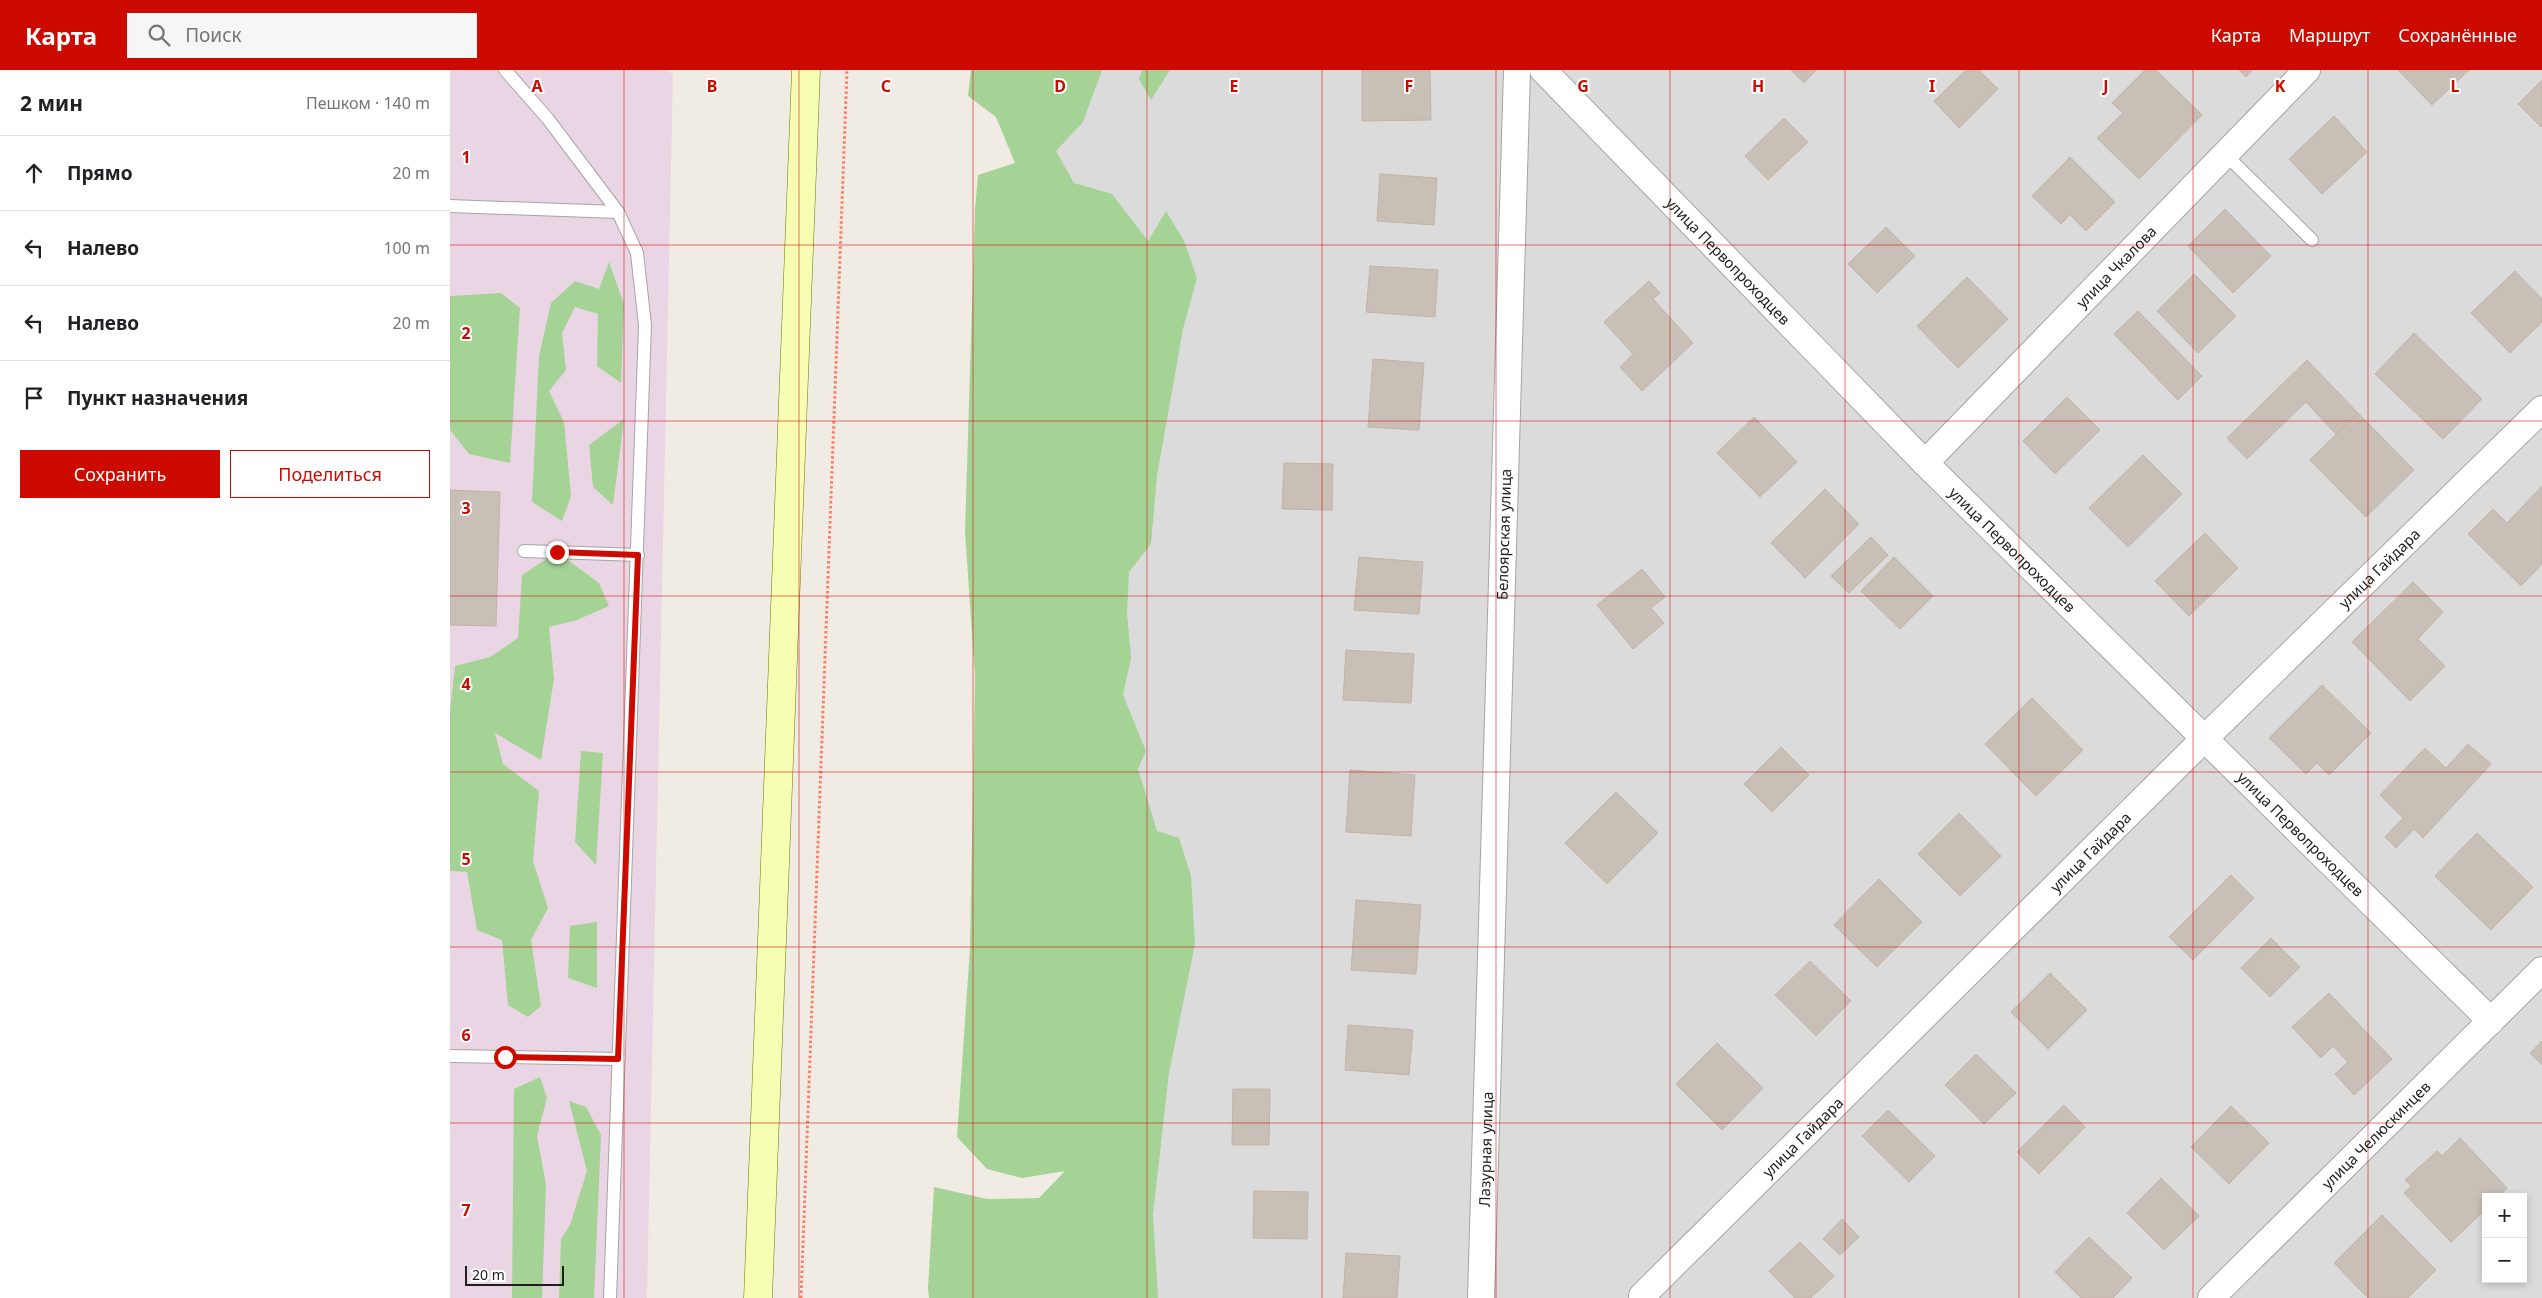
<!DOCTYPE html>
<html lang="ru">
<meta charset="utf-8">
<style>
:root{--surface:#fff;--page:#f6f6f6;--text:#202124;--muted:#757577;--line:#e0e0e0;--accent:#cd0a00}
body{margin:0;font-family:"Noto Sans",sans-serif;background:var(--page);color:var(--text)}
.controls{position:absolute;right:15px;bottom:15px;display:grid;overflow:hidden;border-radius:0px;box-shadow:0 2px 8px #0003}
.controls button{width:45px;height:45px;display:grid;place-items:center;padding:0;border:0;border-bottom:1px solid var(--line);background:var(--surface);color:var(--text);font:25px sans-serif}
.scale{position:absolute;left:15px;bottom:12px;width:99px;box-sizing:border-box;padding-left:5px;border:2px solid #1e1e1e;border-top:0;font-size:14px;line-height:18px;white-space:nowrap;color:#1e1e1e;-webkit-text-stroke:4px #fff;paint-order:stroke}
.stop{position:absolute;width:15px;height:15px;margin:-11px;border:4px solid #cd0a00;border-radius:50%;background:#fff}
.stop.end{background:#cd0a00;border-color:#fff;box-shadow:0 1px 5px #0008}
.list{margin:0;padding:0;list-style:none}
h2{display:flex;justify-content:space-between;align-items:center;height:65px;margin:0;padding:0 20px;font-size:21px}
h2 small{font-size:16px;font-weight:400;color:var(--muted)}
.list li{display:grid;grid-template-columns:32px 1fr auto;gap:15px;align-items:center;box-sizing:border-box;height:75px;padding:0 20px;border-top:1px solid var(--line)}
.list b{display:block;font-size:19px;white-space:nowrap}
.list em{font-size:16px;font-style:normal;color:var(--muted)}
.actions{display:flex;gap:10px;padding:15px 20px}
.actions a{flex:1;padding:11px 0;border:1px solid var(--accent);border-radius:0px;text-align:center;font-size:18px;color:var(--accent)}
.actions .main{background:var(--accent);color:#fff}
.icon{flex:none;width:28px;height:28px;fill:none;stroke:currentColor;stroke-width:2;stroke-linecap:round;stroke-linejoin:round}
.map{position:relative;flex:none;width:2092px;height:1228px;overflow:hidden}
header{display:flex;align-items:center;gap:30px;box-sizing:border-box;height:70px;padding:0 25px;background:var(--accent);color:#fff}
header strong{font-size:24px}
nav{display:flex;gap:28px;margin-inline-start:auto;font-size:18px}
.search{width:350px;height:45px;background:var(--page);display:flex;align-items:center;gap:12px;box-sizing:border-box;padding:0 18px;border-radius:0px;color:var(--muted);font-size:19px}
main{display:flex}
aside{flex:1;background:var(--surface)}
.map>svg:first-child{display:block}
</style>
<header>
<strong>Карта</strong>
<div class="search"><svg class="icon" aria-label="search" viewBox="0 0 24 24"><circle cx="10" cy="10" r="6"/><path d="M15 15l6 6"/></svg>Поиск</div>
<nav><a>Карта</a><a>Маршрут</a><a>Сохранённые</a></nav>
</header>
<main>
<aside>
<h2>2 мин<small>Пешком · 140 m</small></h2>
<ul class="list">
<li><svg class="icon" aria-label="ahead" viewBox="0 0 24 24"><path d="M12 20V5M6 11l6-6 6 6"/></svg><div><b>Прямо</b></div><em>20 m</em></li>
<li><svg class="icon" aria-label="left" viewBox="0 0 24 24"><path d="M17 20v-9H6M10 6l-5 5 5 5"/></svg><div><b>Налево</b></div><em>100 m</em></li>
<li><svg class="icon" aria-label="left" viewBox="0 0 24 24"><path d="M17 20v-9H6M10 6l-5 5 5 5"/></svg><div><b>Налево</b></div><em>20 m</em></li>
<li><svg class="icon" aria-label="arrive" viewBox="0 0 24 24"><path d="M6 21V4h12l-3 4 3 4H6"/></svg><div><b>Пункт назначения</b></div></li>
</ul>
<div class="actions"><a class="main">Сохранить</a><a>Поделиться</a></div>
</aside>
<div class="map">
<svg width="2092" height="1228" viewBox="0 0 2092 1228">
<rect width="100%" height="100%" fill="#f0ece3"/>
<!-- residential -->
<path fill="#dcdbdb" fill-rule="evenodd" d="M589 0H2092V1228H640ZM2036 1127H2073V1209H2036Z"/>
<!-- industrial -->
<path fill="#ead5e5" d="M0 0H216L223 4 197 1228H0Z"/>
<!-- forest -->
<g fill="#a4d395">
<path d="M521 0H652L633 52 606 81 624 113 662 124 698 171 716 141 734 171 747 208 733 259 707 406 701 474 679 502 677 543 681 588 673 625 696 681 688 699 707 761 729 768 741 806 745 874 719 1003 703 1144 708 1228H479L478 1218 484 1117 537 1129 589 1128 615 1101 572 1108 537 1099 507 1067 520 878 525 607 515 462 525 139 528 105 565 93 546 47 518 26Z"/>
<path d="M692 0H720L701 30 689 9Z"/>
<path d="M159 192 174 234 171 313 147 296 148 244 125 237 112 263 116 300 99 321 114 352 121 426 112 451 82 432 89 286 101 233 125 211 149 219Z"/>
<path d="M51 223 70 238 60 393 19 384 0 360V226Z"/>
<path d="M174 349 163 435 143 417 139 375Z"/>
<path d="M107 482 149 513 159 536 127 550 99 557 104 609 91 690 45 663 53 694 89 721 83 791 98 838 81 870 91 936 78 947 58 935 52 870 27 860 17 802 0 801V641L5 596 40 587 68 568 72 505Z"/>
<path d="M131 681 153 683 146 795 125 772Z"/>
<path d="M147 852V918L118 908 120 856Z"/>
<path d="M90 1007 97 1028 87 1066 96 1114 92 1228H62L64 1019Z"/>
<path d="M119 1031 136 1037 151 1065 144 1228H109L111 1169 120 1155 137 1101Z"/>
</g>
<!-- building -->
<g fill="#c8bfb6" stroke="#c3b3a5">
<path d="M912 0H980L981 50 912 51Z"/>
<path d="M1341 0H1366L1354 13Z"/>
<path d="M1516 0H1529L1548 19 1509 58 1484 31Z"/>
<path d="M1695 0H1706L1752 45 1689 109 1647 68 1673 43 1662 33Z"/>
<path d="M1789 0H1802L1796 7Z"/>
<path d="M1948 0H2019L1982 35Z"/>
<path d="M2092 10V56L2091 57 2068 34Z"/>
<path d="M1884 46 1917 82 1872 124 1839 89Z"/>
<path d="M1334 48 1358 72 1318 110 1295 86Z"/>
<path d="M1620 87 1665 132 1636 161 1620 145 1611 154 1582 126Z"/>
<path d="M930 104 987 108 984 155 927 151Z"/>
<path d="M1775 139 1821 186 1783 223 1738 176Z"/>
<path d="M1436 157 1465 186 1427 223 1398 194Z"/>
<path d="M920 196 988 200 985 247 916 242Z"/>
<path d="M2065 201 2092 229V252L2060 283 2021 243Z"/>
<path d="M1744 204 1786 246 1748 283 1707 241Z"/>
<path d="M1517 207 1558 249 1508 298 1467 256Z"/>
<path d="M1199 211 1210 223 1203 229 1243 273 1192 321 1170 297 1183 284 1154 252Z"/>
<path d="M1688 241 1752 306 1728 330 1664 264Z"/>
<path d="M1964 263 2032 329 1993 369 1925 304Z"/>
<path d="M923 289 974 293 969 360 918 357Z"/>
<path d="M1857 290 1908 343 1886 364 1856 332 1797 389 1777 368Z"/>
<path d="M1617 327 1650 360 1605 404 1573 371Z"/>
<path d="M1908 343 1964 400 1916 447 1860 390Z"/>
<path d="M1304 347 1347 392 1310 427 1267 383Z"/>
<path d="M1693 385 1732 424 1678 477 1639 438Z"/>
<path d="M834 393 883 394 882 440 832 439Z"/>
<path d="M2092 416V494L2071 516 2018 464 2043 439 2057 453Z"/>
<path d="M1375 419 1409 454 1355 508 1321 473Z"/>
<path d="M0 420 50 422 46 556 0 555Z"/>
<path d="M1755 463 1788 498 1739 546 1705 511Z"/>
<path d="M1421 467 1438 485 1399 523 1381 506Z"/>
<path d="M909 487 973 492 969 544 904 540Z"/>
<path d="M1444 487 1483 526 1450 559 1411 521Z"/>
<path d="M1192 499 1215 527 1201 538 1214 553 1183 579 1147 535Z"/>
<path d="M1963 512 1993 542 1968 569 1995 596 1960 631 1902 572Z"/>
<path d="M896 580 964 584 961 633 893 630Z"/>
<path d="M1872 615 1921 663 1879 705 1867 693 1856 704 1819 668Z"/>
<path d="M1582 628 1633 680 1586 726 1535 674Z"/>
<path d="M2018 674 2041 694 1973 768 1964 759 1946 778 1935 767 1953 748 1930 725 1975 678 1996 698Z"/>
<path d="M1331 677 1359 705 1322 742 1294 714Z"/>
<path d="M900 700 965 705 961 766 896 762Z"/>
<path d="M1166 722 1208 763 1157 814 1115 773Z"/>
<path d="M1509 743 1551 786 1510 826 1468 784Z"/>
<path d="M2027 763 2083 817 2041 860 1985 806Z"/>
<path d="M1781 805 1804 828 1743 890 1719 867Z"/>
<path d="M1429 809 1472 852 1427 897 1384 855Z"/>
<path d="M906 830 971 835 966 904 901 900Z"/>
<path d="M1821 868 1850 897 1820 927 1791 898Z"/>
<path d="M1360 891 1401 931 1366 966 1325 925Z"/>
<path d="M1600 903 1637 940 1598 979 1561 942Z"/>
<path d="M1879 923 1942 989 1904 1025 1885 1004 1898 992 1883 976 1871 988 1842 957Z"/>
<path d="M898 955 963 960 959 1005 895 1000Z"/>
<path d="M2092 971V995L2080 983Z"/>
<path d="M1267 973 1313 1018 1272 1060 1226 1014Z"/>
<path d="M1526 984 1566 1023 1534 1054 1495 1015Z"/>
<path d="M783 1019H820L819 1075H782Z"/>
<path d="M1614 1035 1635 1057 1589 1104 1567 1082Z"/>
<path d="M1781 1036 1819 1073 1779 1114 1741 1077Z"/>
<path d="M1438 1040 1485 1086 1459 1112 1412 1066Z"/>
<path d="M2010 1068 2057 1118 2048 1127H2036V1139L2001 1172 1954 1123 1961 1116 1955 1110 1987 1081 1992 1086Z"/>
<path d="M1711 1108 1749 1146 1714 1180 1677 1143Z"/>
<path d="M804 1121 858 1122 857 1169 803 1168Z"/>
<path d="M1932 1145 1986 1200 1958 1228H1918L1884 1193Z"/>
<path d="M1392 1149 1409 1167 1390 1185 1373 1169Z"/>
<path d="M1639 1167 1682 1208 1663 1228H1631L1605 1202Z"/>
<path d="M1350 1172 1384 1206 1361 1228H1345L1319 1201Z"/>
<path d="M896 1183 950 1186 947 1228H893Z"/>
</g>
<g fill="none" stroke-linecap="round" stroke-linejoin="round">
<!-- lane casing -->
<g stroke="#a5a5a5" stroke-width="14">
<g id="lane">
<path d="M55 0 98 49 168 142 187 183 195 255 160 1228"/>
<path d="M1774 83 1862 170"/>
<path d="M0 136 168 142"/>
<path d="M74 481 188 485"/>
<path d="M0 986 169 989"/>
</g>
</g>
<!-- street casing -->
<g stroke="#a5a5a5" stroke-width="28">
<g id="street">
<path id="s1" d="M1093 0 1475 393 2041 951"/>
<path id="s2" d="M1475 393 1857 0"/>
<path id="s3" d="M1192 1226 1754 669 2092 339"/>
<path id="s4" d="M1031 1228 1067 0"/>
<path id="s5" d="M1761 1228 2092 900"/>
</g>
</g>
<!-- secondary casing -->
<g stroke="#677b00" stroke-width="29">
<path id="secondary" d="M308 1228 356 0"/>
</g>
<!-- path -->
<path stroke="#ff7d66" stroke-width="3" stroke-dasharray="2.5 2.5" stroke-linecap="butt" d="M351 1228 397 0"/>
<!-- lane -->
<use href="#lane" stroke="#fff" stroke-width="12"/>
<!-- street -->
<use href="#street" stroke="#fff" stroke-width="26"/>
<!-- secondary -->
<use href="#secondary" stroke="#f7feb3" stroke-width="28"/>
</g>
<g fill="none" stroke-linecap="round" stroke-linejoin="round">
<!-- route -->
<path stroke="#cd0a00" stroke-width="6" d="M55 987 168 989 188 485 107 482"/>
</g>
<!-- grid -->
<path fill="none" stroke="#cd0a00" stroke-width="1" stroke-opacity="0.55" d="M174 0V1228M349 0V1228M523 0V1228M697 0V1228M872 0V1228M1046 0V1228M1220 0V1228M1395 0V1228M1569 0V1228M1743 0V1228M1918 0V1228M0 175H2092M0 351H2092M0 526H2092M0 702H2092M0 877H2092M0 1053H2092"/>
<g text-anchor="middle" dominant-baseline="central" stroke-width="4" stroke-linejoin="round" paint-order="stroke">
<!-- street labels -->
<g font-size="15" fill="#1e1e1e" stroke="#fff">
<text stroke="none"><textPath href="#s1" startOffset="266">улица Первопроходцев</textPath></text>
<text stroke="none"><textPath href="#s2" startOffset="274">улица Чкалова</textPath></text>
<text stroke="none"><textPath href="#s4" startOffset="764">Белоярская улица</textPath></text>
<text stroke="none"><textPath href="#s1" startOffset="671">улица Первопроходцев</textPath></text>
<text stroke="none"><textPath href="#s3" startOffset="1036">улица Гайдара</textPath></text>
<text stroke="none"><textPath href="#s1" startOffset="1076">улица Первопроходцев</textPath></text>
<text stroke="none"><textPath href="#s3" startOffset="631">улица Гайдара</textPath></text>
<text stroke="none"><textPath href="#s5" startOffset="232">улица Челюскинцев</textPath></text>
<text stroke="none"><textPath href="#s3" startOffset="226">улица Гайдара</textPath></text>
<text stroke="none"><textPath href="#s4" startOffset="149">Лазурная улица</textPath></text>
</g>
</g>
<g font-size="16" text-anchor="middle" font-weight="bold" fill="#cd0a00" stroke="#fff" stroke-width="4" stroke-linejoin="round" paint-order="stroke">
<text x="87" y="22">A</text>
<text x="262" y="22">B</text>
<text x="436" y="22">C</text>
<text x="610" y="22">D</text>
<text x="784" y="22">E</text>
<text x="959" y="22">F</text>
<text x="1133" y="22">G</text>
<text x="1308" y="22">H</text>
<text x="1482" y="22">I</text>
<text x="1656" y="22">J</text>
<text x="1830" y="22">K</text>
<text x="2005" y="22">L</text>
<text x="16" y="93">1</text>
<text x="16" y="269">2</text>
<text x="16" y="444">3</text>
<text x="16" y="620">4</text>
<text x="16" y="795">5</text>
<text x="16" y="971">6</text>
<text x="16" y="1146">7</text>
</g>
</svg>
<div class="controls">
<button>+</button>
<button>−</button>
</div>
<div class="scale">20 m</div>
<div class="stop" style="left:55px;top:987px"></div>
<div class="stop end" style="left:107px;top:482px"></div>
</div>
</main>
